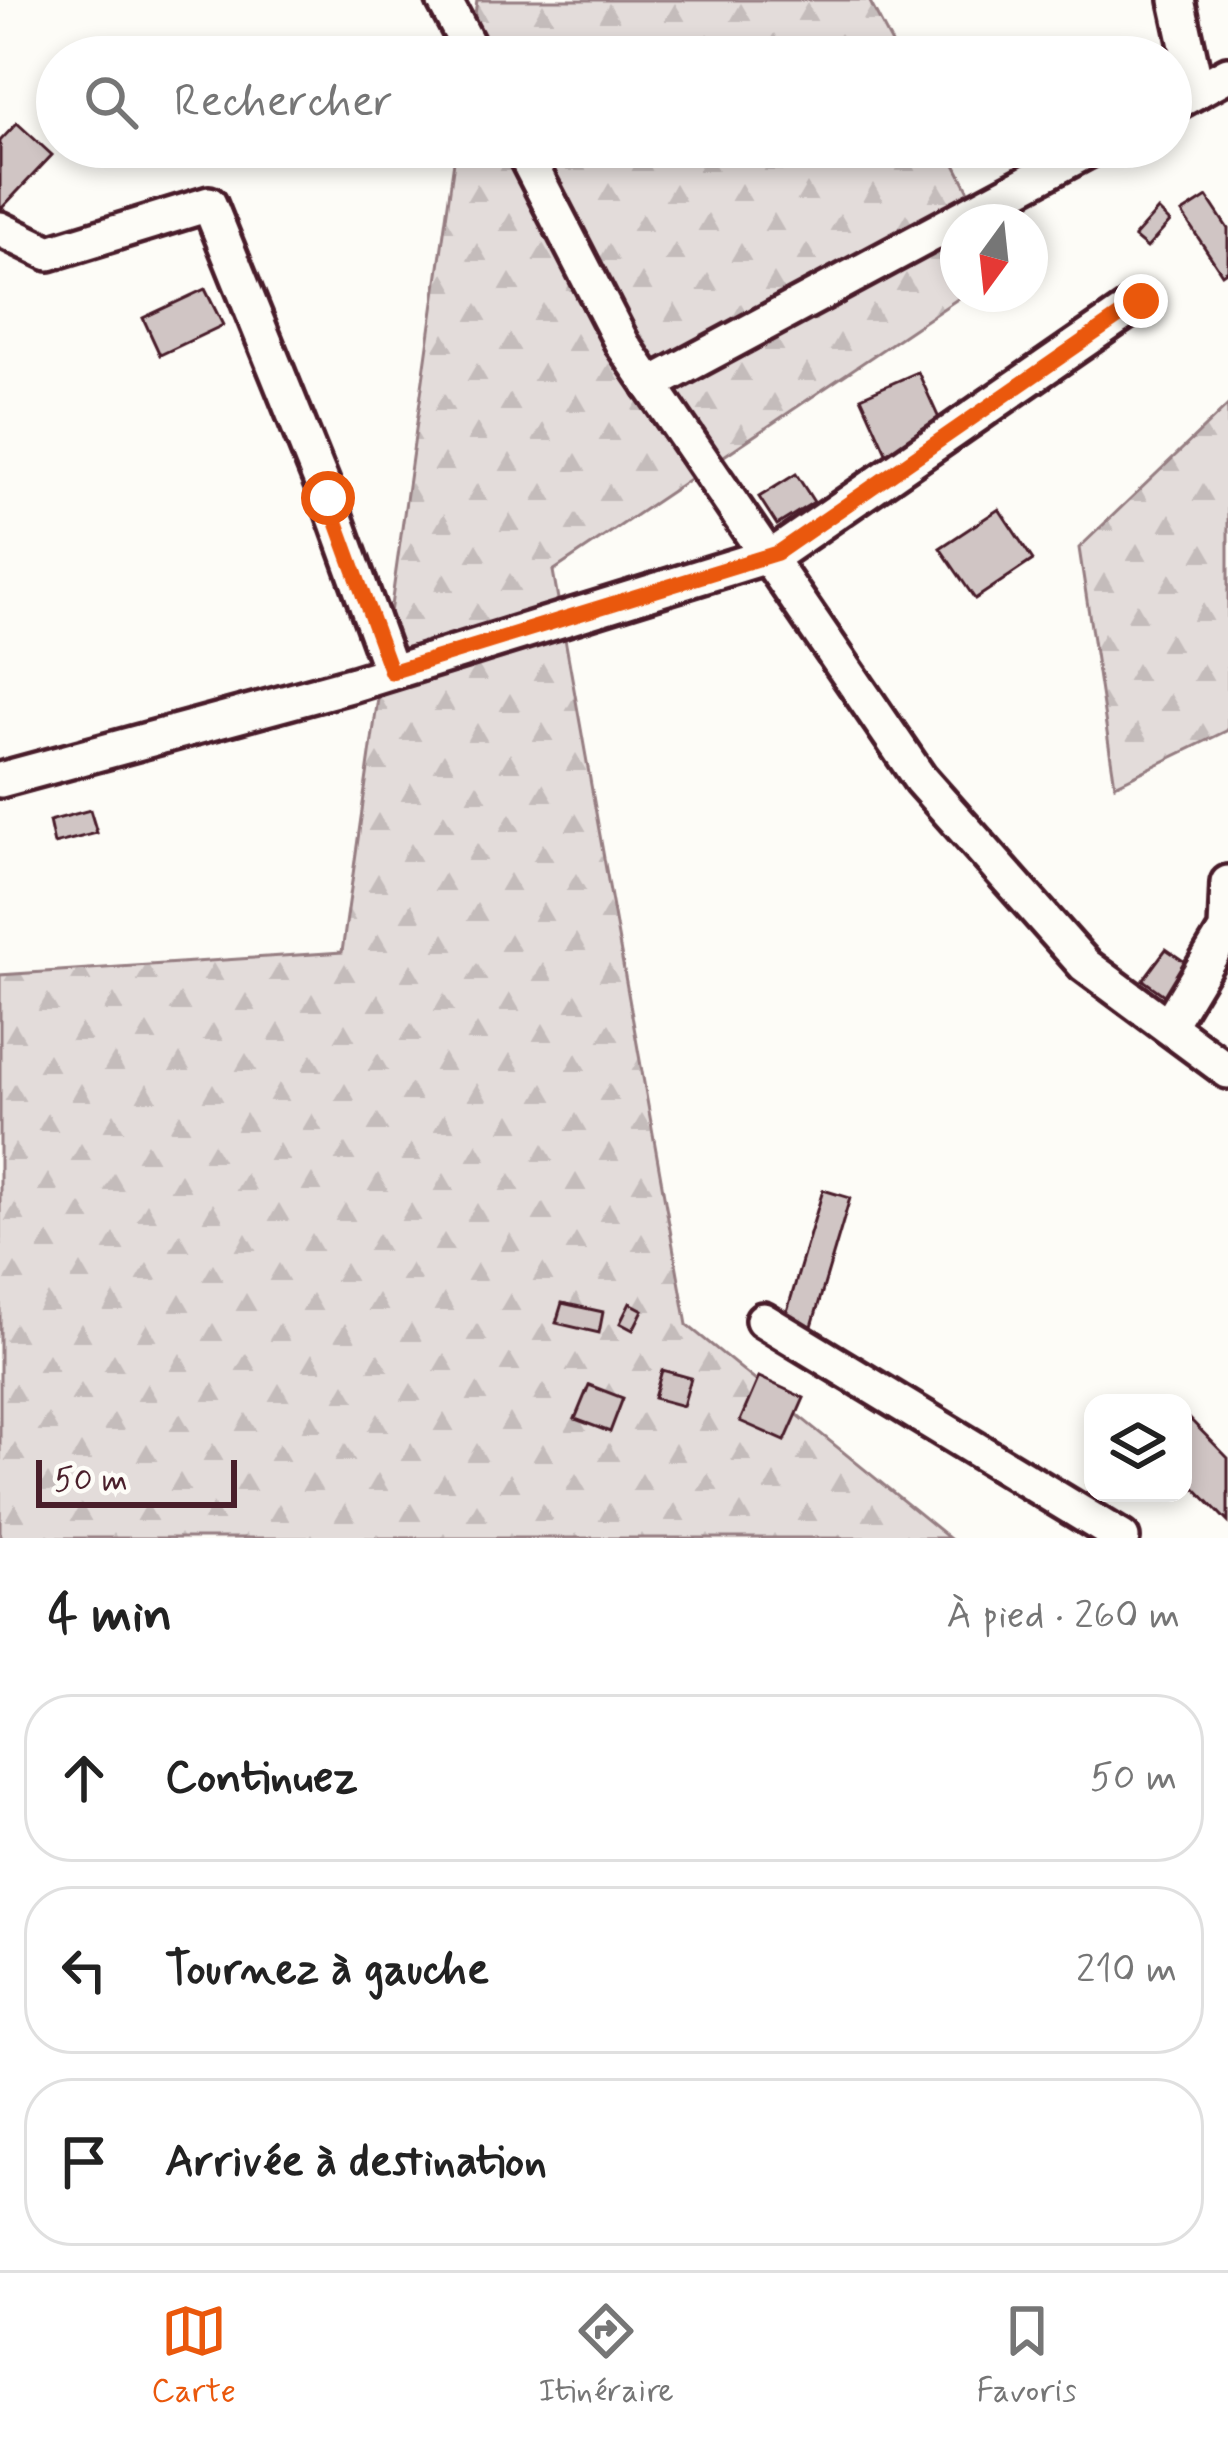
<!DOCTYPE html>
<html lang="fr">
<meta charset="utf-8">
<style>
:root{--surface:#fff;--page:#f6f6f6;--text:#222;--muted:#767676;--line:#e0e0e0;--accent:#ea580c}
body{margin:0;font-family:Mynerve,sans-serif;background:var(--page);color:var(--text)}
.controls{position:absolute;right:36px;bottom:36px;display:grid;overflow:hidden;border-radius:24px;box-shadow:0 6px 18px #0003}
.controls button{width:108px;height:108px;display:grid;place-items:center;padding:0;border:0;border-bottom:3px solid var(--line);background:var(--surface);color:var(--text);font:60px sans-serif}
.compass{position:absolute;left:940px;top:204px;width:108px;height:108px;border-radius:50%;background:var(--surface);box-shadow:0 6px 18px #0003;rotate:195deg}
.scale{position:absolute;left:36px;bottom:30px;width:201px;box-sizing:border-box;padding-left:12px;border:6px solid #4a1f2b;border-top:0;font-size:33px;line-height:42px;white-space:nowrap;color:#4a1f2b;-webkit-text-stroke:9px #fdfcf7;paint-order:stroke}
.stop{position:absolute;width:36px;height:36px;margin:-27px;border:9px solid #ea580c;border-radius:50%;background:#fff}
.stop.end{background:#ea580c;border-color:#fff;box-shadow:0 3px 12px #0008}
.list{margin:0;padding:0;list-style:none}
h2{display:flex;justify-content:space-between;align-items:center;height:156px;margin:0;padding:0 48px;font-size:51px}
h2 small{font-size:39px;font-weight:400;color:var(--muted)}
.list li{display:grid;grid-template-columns:78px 1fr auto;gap:36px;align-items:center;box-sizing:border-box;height:168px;margin:0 24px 24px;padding:0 24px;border:3px solid var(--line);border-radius:48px}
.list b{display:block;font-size:45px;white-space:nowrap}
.list em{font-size:39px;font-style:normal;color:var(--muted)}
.icon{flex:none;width:66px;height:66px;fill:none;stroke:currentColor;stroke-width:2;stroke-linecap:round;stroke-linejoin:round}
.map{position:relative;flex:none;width:1228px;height:1538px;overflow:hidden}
.search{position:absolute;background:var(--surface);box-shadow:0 6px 18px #0003;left:36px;right:36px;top:36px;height:132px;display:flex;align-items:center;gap:30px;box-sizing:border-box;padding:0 42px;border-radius:66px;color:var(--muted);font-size:45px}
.sheet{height:732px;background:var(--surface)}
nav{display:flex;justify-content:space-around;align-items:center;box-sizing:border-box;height:168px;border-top:3px solid var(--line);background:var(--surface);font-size:33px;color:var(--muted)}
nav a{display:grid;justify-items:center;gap:6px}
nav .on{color:var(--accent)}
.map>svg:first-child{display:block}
</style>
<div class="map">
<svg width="1228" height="1538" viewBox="0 0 1228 1538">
<defs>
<pattern id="forest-firs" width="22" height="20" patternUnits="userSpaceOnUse" patternTransform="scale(3)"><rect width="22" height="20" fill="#e3dcda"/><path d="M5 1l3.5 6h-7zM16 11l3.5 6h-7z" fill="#c4bcbb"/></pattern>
</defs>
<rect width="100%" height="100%" fill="#fdfcf7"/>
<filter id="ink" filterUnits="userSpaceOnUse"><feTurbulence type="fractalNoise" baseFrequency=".00833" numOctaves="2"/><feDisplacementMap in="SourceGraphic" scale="24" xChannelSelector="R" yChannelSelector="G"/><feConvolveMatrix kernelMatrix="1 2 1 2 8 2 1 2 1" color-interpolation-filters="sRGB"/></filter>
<g filter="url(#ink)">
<!-- forest -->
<g fill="url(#forest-firs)" stroke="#967e82" stroke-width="3">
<path d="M477 0H869L899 57H469Z"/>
<path d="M456 147H946L985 222H958V294H965L553 571 687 1325 949 1538H0V975L342 952Z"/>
<path d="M1228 405V730L1115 785 1079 548Z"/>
</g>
<!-- building -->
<g fill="#d0c5c4" stroke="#4a1f2b" stroke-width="3">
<path d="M17 123 52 155 0 210V141Z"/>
<path d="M1207 197 1228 229V270L1222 274 1182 213Z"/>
<path d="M1158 210 1170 222 1147 248 1134 237Z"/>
<path d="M205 289 223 325 160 355 143 318Z"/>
<path d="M918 372 946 434 889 459 861 397Z"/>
<path d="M796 474 814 502 777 525 759 497Z"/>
<path d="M999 509 1033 560 975 599 940 548Z"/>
<path d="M90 810 97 833 54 844 49 821Z"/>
<path d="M1166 949 1191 966 1168 998 1143 980Z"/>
<path d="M823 1190 850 1198 810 1333 783 1325Z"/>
<path d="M562 1303 603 1312 599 1333 556 1323Z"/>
<path d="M630 1303 643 1310 633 1330 620 1323Z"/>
<path d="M662 1370 691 1378 683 1406 654 1398Z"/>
<path d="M759 1377 804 1398 785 1441 740 1421Z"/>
<path d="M589 1385 623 1398 610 1432 575 1419Z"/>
<path d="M1185 1414 1228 1458V1522L1183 1476Z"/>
</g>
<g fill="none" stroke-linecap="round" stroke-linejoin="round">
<!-- minor casing -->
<g stroke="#4a1f2b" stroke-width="42">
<g id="minor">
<path d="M444 0 474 57"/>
<path d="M1177 0 1197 91"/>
<path d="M1171 105 1228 74"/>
<path d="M521 147 623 345 920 779 1085 965 1228 1071"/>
<path d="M0 229 49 253 209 204 328 498 391 672"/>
<path d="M650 385 1094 147"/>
<path d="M0 780 354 684 777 553 1141 301"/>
<path d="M1168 1026 1226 930 1228 883"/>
<path d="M763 1320 1122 1538"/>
</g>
</g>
<!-- minor -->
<use href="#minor" stroke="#fdfcf7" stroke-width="33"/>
</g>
</g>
<g fill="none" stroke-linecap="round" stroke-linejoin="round" filter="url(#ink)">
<!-- route -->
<path stroke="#ea580c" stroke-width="15" d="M328 498 391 672 777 553 1141 301"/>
</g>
</svg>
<div class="controls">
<button><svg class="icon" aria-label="layers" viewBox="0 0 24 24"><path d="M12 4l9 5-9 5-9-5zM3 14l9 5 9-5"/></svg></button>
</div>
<svg class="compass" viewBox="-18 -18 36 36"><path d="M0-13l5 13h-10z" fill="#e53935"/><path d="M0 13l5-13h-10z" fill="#767676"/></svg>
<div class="scale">50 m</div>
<div class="stop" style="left:328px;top:498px"></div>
<div class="stop end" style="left:1141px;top:301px"></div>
<div class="search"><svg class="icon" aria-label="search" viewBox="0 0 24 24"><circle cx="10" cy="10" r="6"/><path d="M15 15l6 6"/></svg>Rechercher</div>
</div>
<section class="sheet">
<h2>4 min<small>À pied · 260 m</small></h2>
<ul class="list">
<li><svg class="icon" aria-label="ahead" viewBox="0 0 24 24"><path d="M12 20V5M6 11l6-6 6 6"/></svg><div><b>Continuez</b></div><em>50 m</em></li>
<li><svg class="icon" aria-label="left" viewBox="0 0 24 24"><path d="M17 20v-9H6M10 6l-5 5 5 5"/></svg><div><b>Tournez à gauche</b></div><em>210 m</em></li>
<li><svg class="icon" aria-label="arrive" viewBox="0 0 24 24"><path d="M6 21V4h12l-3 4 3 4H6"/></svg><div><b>Arrivée à destination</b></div></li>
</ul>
</section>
<nav>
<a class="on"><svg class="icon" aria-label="map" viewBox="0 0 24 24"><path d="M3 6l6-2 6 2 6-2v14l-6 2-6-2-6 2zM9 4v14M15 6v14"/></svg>Carte</a>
<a><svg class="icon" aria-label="directions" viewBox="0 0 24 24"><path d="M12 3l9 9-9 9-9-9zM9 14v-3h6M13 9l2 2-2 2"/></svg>Itinéraire</a>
<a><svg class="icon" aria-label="saved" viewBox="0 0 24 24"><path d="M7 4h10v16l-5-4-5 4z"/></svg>Favoris</a>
</nav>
